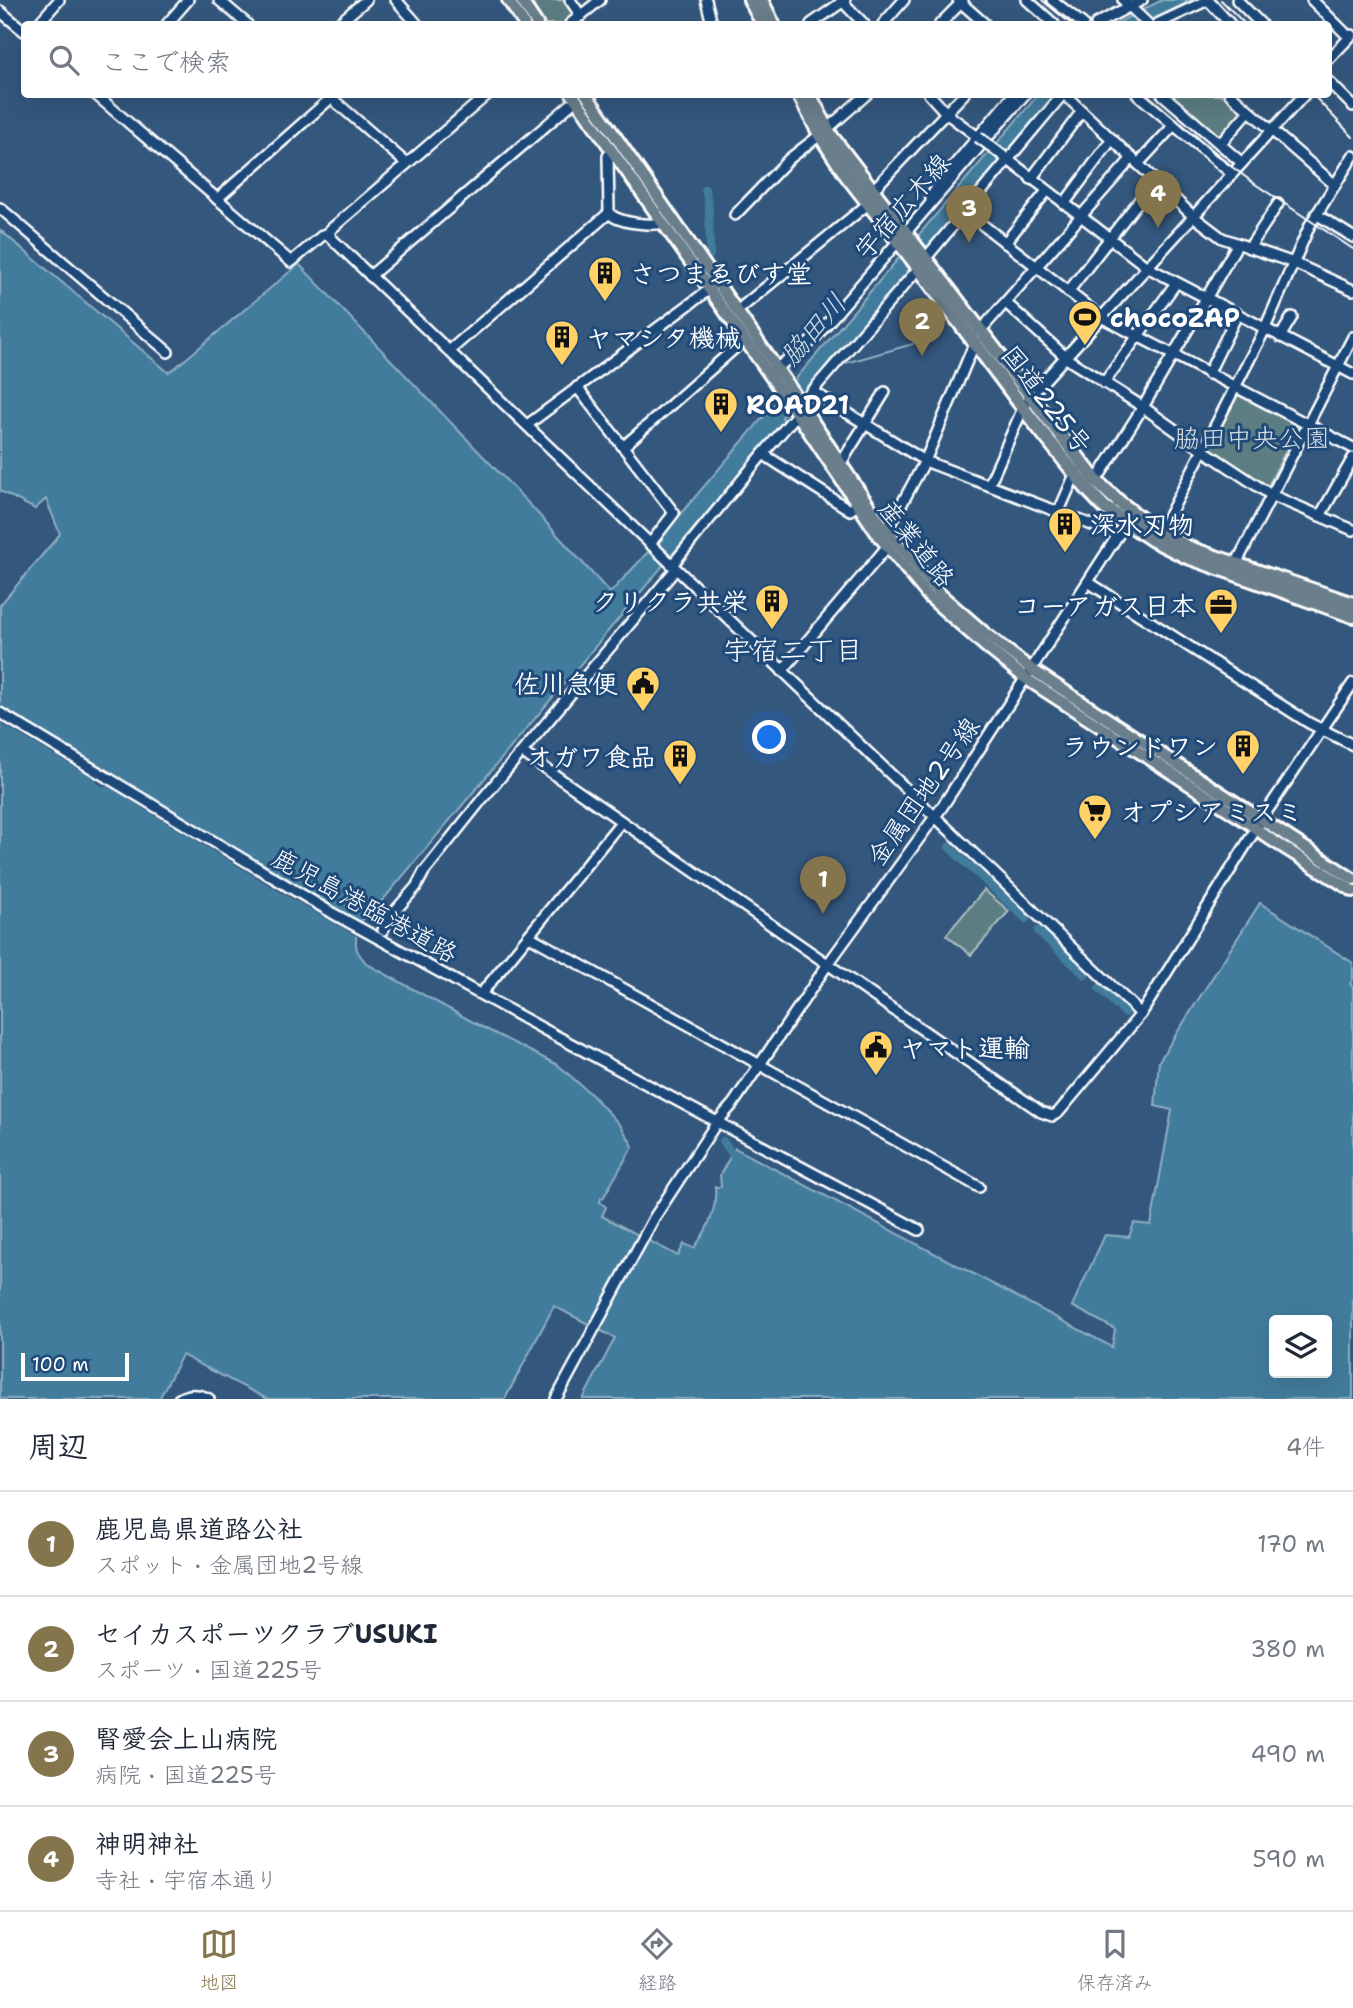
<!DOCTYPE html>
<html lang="ja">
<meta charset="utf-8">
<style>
:root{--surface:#fff;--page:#f6f6f7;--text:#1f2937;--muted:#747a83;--line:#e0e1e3;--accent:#84754c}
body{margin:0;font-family:"Shantell Sans","Klee One",sans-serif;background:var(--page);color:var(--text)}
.controls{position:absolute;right:21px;bottom:21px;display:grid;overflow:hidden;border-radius:7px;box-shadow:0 7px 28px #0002}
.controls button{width:63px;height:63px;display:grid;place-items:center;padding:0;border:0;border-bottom:2px solid var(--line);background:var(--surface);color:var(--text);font:35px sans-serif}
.scale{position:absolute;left:21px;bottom:18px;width:108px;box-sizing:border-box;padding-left:7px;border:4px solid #fff;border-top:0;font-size:19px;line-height:24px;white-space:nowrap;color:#fff;-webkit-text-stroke:5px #1f4a7a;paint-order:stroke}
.you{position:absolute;left:770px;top:738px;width:24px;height:24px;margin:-18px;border:5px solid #fff;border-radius:50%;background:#1a73e8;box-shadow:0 0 0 10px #1a73e833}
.badge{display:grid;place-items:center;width:46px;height:46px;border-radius:50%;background:var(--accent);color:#fff;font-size:23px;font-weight:700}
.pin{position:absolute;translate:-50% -58px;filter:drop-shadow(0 2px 4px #0008)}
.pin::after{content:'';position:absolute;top:37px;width:24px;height:21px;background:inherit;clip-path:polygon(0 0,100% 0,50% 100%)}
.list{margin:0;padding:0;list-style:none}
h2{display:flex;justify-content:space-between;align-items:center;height:91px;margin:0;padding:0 28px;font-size:30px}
h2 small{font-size:23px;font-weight:400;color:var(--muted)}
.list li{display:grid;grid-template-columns:46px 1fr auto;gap:21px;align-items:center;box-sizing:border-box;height:105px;padding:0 28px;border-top:2px solid var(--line)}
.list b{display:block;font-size:26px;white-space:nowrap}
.list p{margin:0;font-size:23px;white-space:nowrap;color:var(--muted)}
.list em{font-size:23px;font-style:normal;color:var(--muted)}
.icon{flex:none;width:38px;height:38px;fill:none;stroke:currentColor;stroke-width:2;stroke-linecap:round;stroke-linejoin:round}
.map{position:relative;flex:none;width:1353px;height:1399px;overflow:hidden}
.search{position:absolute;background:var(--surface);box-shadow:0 7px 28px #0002;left:21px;right:21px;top:21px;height:77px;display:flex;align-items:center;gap:18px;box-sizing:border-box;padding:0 24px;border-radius:7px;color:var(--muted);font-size:26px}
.sheet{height:511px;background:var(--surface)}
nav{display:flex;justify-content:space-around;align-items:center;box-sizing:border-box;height:98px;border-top:2px solid var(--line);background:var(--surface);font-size:19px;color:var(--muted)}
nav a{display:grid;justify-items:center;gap:4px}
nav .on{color:var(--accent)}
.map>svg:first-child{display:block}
</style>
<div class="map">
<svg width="1353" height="1399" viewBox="0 0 1353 1399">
<rect width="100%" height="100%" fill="#34577d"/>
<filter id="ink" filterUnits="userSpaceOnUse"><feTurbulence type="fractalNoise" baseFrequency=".0143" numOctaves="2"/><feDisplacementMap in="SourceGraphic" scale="14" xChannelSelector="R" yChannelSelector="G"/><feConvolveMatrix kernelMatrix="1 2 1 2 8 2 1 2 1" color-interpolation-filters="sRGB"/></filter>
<g filter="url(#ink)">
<!-- green -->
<g fill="#5c7d82" stroke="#aebec0" stroke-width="2">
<path d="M530 0H565L574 13 563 24H544Z"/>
<path d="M1167 95H1226L1245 110 1220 141Z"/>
<path d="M1239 393 1300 423 1268 486 1209 451 1208 447 1235 395Z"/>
<path d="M984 890 1009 911 971 955 946 935Z"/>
</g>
<!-- water -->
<g fill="#437b9c" stroke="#8eb0c4" stroke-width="2" fill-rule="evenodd">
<path d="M1162 0H1193L1142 24H1115Z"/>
<path d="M1038 95H1055L908 272 830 361 808 391H805L782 417 784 421 383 900C367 906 352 932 357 950 359 955 364 960 367 964L484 1028 558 1065 593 1096 621 1126 633 1146 603 1198H601L600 1202 606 1207 602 1216 678 1256 684 1244 694 1248C708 1230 717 1209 715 1187H721L720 1175 735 1148 1112 1347 1115 1329 1072 1306 1105 1235 1129 1237 1134 1223 1151 1225 1172 1110 1155 1106 1159 1061 1260 903 1353 963V979L1350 984 1353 987V1399H583L615 1338 554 1306 505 1399H267L182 1355 159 1399H0V605L60 534 46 499 35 509 0 491V230L168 372 175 368 299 264 531 506 610 593 648 552ZM1274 1320H1327V1373H1274Z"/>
</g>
<!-- pier -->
<path fill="#34577d" d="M0 707 257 862 365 925 360 938 287 896 107 786 104 787 95 782V779L0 723Z"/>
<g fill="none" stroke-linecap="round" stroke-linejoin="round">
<!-- stream -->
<path stroke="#8eb0c4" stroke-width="2" d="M842 364 913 344 922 334 944 318"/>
<!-- canal -->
<g stroke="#437b9c" stroke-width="8">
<path d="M705 189 709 207 710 255"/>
<path d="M949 847 1026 919"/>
<path d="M1038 931 1085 975"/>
<path d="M1099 988 1125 1013"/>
<path d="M723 1141 732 1154"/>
</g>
<!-- minor casing -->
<g stroke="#fff" stroke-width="14">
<g id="minor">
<path d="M219 0 247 24"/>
<path d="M396 0 417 24"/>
<path d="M570 0 581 16"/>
<path d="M706 0 712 24"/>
<path d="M841 0 864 24"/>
<path d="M958 0 985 24"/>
<path d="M1027 0 1054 24"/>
<path d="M1052 0 1083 24"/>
<path d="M1123 0 1148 24"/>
<path d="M1237 0 1261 24"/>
<path d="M1312 0 1349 37"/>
<path d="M0 11 24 31"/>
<path d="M38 24 59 0"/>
<path d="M167 24 188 0"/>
<path d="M338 24 366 0"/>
<path d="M570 24 600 0"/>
<path d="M811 24 845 0"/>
<path d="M883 24 904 0"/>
<path d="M940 24 963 1"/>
<path d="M1096 24 1142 0"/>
<path d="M1157 24 1208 0 1230 24"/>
<path d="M1328 60 1352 35"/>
<path d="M1328 81 1353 106"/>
<path d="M95 94 291 262 323 235 329 233"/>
<path d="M488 94 330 230V237L1141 1014"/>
<path d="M929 94 947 114 978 137"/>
<path d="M1064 94 1193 216 1222 238 1294 263 1353 290"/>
<path d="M1137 94 1232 174"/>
<path d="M1162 94 1242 163"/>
<path d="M1230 94 1335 185"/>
<path d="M329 96 406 163"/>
<path d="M827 129 867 94"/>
<path d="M1220 144 1249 111"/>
<path d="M989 145 1147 267 1353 374"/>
<path d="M612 151 608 156 609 213C618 223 650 226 663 223"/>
<path d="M1138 164 1174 125"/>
<path d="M1031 179 1082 111"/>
<path d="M872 191 964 94"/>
<path d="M217 199 331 98"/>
<path d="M931 202V197L940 182 1014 94"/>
<path d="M1064 204 1112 139"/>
<path d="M0 208 168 352"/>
<path d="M966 212 1101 317 1353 448"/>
<path d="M1316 214 1353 237"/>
<path d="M735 215 789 159 820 135"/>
<path d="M1005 243 1047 191"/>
<path d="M1249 248 1278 204"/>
<path d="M925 259 1063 94"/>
<path d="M370 276 576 100"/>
<path d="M1068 292 1155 180"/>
<path d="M1006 303 1069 360 1143 407 1203 450 1271 495 1353 530"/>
<path d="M737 311 868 204"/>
<path d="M981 330 1132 158"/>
<path d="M1280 337 1292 317"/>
<path d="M449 351 609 213"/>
<path d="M773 371 813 340 1025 94"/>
<path d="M1208 374 1237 315"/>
<path d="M1104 383 1176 283"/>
<path d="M577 387 674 513 650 544"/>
<path d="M812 391 925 461 1118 535"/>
<path d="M801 404 919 268"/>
<path d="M527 425 710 289"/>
<path d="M623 447 744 340"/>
<path d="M763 454 797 414"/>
<path d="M841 463 885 392"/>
<path d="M1096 481 1143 407 1237 245"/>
<path d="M989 485 1023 408 1038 387 1305 94"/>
<path d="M1059 511 1076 472"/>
<path d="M1320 516 1353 458"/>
<path d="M887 531 925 461 975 342"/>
<path d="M1160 533 1262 335 1310 225 1353 156"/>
<path d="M1236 564 1353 337"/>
<path d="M672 565 763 454 850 510 857 505"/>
<path d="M1088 582 1309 723 1353 745"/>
<path d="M782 671 887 547"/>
<path d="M0 713 334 914 547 1031 919 1230"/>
<path d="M523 753 1041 1112 1052 1116 1058 1113 1141 1014 1267 811 1353 683"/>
<path d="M383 930 388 919 416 887 424 872 483 798 676 569"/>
<path d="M529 936 979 1187"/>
<path d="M481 994 621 822"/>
<path d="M179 1399C189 1393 199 1394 209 1399"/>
<path d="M556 1399 654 1218 717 1122 733 1104 828 964 942 807 1129 518"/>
</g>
</g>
<!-- major casing -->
<g stroke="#fff" stroke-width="16">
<g id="major">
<path d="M508 0 524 24"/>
<path d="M521 0 537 24"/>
<path d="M572 94 797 414 878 535 929 597 985 646 1025 678 1247 822 1270 839 1353 891"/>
<path d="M586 94 785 380 880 522 940 594 986 634 1031 669 1353 879"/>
</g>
</g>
<!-- highway casing -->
<g stroke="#fff" stroke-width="18">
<g id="highway">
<path d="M750 0 763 24"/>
<path d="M761 0 773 24"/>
<path d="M799 94 820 135 847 176 912 259 1030 417 1088 490 1105 508 1153 540 1185 556 1353 616"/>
<path d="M809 94 831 136 1096 481 1119 502 1154 529 1189 548 1353 604"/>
</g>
</g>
<!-- minor -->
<use href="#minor" stroke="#1f4a7a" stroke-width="9"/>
<!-- major -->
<use href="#major" stroke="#6b7e8b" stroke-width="10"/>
<!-- highway -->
<use href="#highway" stroke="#6b7e8b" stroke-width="12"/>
<!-- tram -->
<g stroke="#fff" stroke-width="2">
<path d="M1042 0 1071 24"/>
<path d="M1147 94 1216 155 1255 184 1353 249"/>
</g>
<!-- rail -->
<g stroke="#fff" stroke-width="2">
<path d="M1221 0 1245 24"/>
<path d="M1312 94 1353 137"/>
</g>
<!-- minor-bridge casing -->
<g stroke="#fff" stroke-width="14" stroke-linecap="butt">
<path id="minor-bridge" d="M978 137 989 145"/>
</g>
<!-- minor-bridge -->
<use href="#minor-bridge" stroke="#1f4a7a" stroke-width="9"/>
</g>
</g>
<!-- icons -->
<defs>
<g id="building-pin" transform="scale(1.75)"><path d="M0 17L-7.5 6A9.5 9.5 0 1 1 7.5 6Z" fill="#ffd166" stroke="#1f4a7a"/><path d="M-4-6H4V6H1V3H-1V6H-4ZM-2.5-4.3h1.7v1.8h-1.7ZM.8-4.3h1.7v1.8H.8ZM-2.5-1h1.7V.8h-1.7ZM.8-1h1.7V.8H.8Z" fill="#111"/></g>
<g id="stadium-pin" transform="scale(1.75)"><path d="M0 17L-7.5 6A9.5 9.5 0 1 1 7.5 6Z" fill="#ffd166" stroke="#1f4a7a"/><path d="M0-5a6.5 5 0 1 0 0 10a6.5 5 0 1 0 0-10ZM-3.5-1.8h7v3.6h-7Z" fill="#111"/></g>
<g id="office-pin" transform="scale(1.75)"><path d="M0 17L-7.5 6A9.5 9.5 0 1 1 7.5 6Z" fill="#ffd166" stroke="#1f4a7a"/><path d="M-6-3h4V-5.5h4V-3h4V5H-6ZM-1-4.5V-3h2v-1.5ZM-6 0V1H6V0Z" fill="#111"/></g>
<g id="civic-pin" transform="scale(1.75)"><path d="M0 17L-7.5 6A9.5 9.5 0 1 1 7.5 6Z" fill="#ffd166" stroke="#1f4a7a"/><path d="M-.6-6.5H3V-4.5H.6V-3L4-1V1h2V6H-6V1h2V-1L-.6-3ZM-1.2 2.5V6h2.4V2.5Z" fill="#111"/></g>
<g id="supermarket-pin" transform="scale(1.75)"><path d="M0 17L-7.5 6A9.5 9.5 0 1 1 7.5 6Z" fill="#ffd166" stroke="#1f4a7a"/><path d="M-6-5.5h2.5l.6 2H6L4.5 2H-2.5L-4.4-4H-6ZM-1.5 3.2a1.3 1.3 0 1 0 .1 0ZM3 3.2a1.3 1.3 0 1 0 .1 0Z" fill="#111"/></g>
</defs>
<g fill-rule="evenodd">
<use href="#building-pin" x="605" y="273"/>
<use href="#stadium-pin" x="1085" y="317"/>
<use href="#building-pin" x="562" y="337"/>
<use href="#building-pin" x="721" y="404"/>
<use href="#building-pin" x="1065" y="524"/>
<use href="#building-pin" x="772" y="601"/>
<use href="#office-pin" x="1221" y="605"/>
<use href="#civic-pin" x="643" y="683"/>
<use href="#building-pin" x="1243" y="746"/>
<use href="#building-pin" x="680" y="756"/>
<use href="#supermarket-pin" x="1095" y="811"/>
<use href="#civic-pin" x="876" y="1047"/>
</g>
<g text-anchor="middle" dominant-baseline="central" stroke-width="6" stroke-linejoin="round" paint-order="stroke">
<!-- street labels -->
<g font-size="26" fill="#fff" stroke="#1f4a7a">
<text transform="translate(902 206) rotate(-49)">宇宿広木線</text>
<text transform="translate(1047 399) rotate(52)">国道225号</text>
<text transform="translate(917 543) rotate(51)">産業道路</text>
<text transform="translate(923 791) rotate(-55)">金属団地2号線</text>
<text transform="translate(365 905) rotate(29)">鹿児島港臨港道路</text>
</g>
<!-- poi labels -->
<g font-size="26" font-weight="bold" fill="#fff" stroke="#1f4a7a" text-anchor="start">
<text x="630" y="273">さつまゑびす堂</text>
<text x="1110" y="317">chocoZAP</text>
<text x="586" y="337">ヤマシタ機械</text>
<text x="746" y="404">ROAD21</text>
<text x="1090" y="524">深水刃物</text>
<text x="748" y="601" text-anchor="end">クリクラ共栄</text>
<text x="1196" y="605" text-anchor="end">コーアガス日本</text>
<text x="618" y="683" text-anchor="end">佐川急便</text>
<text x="1218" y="746" text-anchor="end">ラウンドワン</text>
<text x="656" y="756" text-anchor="end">オガワ食品</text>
<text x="1120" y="811">オプシアミスミ</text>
<text x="900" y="1047">ヤマト運輸</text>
</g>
<!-- park labels -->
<g font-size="26" fill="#d6dee0" stroke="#1f4a7a">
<text x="1252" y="437">脇田中央公園</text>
</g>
<!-- water labels -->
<g font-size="28" font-style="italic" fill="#d0dee6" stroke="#1f4a7a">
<text transform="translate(813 329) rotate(-49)">脇田川</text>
</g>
<!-- neighbourhood labels -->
<g font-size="28" fill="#fff" stroke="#1f4a7a">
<text x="793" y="650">宇宿二丁目</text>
</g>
</g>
</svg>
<div class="controls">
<button><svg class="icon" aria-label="layers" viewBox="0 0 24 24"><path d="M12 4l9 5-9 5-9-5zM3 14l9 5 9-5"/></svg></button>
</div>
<div class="scale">100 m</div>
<div class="you"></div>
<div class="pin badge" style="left:823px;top:914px">1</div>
<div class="pin badge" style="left:922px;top:356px">2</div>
<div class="pin badge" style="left:969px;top:243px">3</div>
<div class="pin badge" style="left:1158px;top:228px">4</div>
<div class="search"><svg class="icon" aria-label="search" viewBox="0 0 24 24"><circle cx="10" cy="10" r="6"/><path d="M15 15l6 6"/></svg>ここで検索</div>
</div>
<section class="sheet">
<h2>周辺<small>4件</small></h2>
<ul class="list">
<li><span class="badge">1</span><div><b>鹿児島県道路公社</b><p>スポット · 金属団地2号線</p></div><em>170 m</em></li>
<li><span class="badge">2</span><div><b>セイカスポーツクラブUSUKI</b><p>スポーツ · 国道225号</p></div><em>380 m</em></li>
<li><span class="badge">3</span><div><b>腎愛会上山病院</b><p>病院 · 国道225号</p></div><em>490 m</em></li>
<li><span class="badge">4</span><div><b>神明神社</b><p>寺社 · 宇宿本通り</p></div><em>590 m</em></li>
</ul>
</section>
<nav>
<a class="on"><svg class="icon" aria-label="map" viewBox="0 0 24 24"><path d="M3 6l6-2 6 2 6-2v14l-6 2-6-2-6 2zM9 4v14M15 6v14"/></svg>地図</a>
<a><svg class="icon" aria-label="directions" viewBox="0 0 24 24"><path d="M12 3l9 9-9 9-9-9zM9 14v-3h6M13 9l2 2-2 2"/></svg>経路</a>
<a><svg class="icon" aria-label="saved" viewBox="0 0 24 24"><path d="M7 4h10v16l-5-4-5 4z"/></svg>保存済み</a>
</nav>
